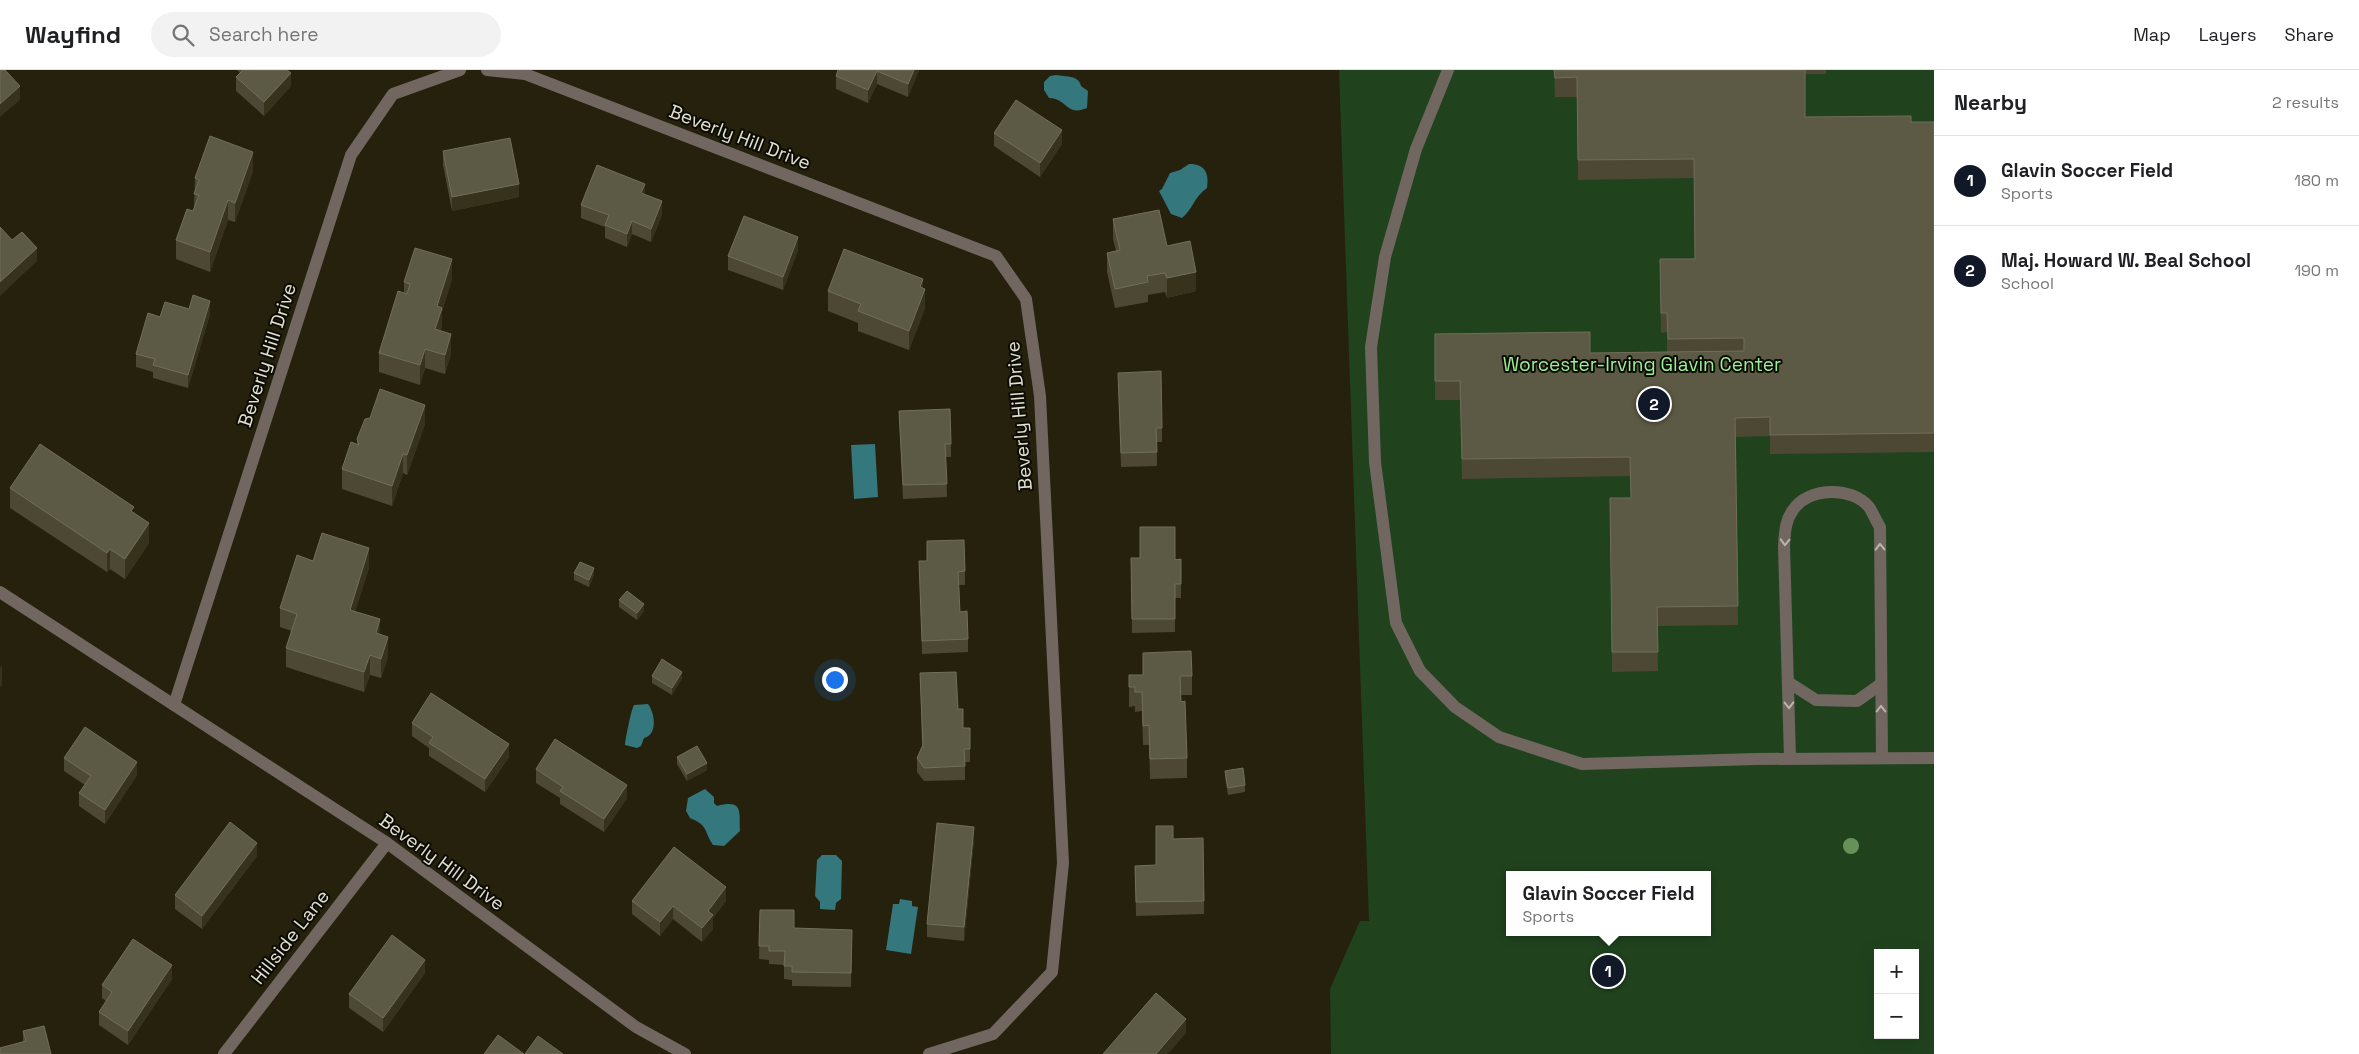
<!DOCTYPE html>
<meta charset="utf-8">
<style>
:root{--surface:#fff;--page:#f2f2f2;--text:#202124;--muted:#757577;--line:#e0e0e0;--accent:#111827}
body{margin:0;font-family:"Space Grotesk",sans-serif;background:var(--page);color:var(--text)}
.controls{position:absolute;right:15px;bottom:15px;display:grid;overflow:hidden;border-radius:0px;box-shadow:0 5px 20px #0002}
.controls button{width:45px;height:45px;display:grid;place-items:center;padding:0;border:0;border-bottom:1px solid var(--line);background:var(--surface);color:var(--text);font:25px sans-serif}
.you{position:absolute;left:834px;top:609px;width:18px;height:18px;margin:-12px;border:4px solid #fff;border-radius:50%;background:#1a73e8;box-shadow:0 0 0 8px #1a73e833}
.badge{display:grid;place-items:center;width:32px;height:32px;border-radius:50%;background:var(--accent);color:#fff;font-size:16px;font-weight:700}
.pin{position:absolute;translate:-50% -50%;border:2px solid #fff;box-shadow:0 1px 5px #0006}
.popup{position:absolute;left:1506px;top:801px;width:205px;height:65px;box-sizing:border-box;display:grid;place-content:center;border-radius:0px;background:var(--surface);filter:drop-shadow(0 1px 4px #0005);font-size:16px;white-space:nowrap;color:var(--muted)}
.popup b{font-size:19px;color:var(--text)}
.popup::after{content:'';position:absolute;left:50%;top:100%;margin-left:-10px;border:10px solid transparent;border-top-color:var(--surface)}
.list{margin:0;padding:0;list-style:none}
h2{display:flex;justify-content:space-between;align-items:center;height:65px;margin:0;padding:0 20px;font-size:21px}
h2 small{font-size:16px;font-weight:400;color:var(--muted)}
.list li{display:grid;grid-template-columns:32px 1fr auto;gap:15px;align-items:center;box-sizing:border-box;height:90px;padding:0 20px;border-top:1px solid var(--line)}
.list b{display:block;font-size:19px;white-space:nowrap}
.list p{margin:0;font-size:16px;white-space:nowrap;color:var(--muted)}
.list em{font-size:16px;font-style:normal;color:var(--muted)}
.icon{flex:none;width:28px;height:28px;fill:none;stroke:currentColor;stroke-width:2;stroke-linecap:round;stroke-linejoin:round}
.map{position:relative;flex:none;width:1934px;height:984px;overflow:hidden}
header{display:flex;align-items:center;gap:30px;box-sizing:border-box;height:70px;padding:0 25px;background:var(--surface);border-bottom:1px solid var(--line)}
header strong{font-size:24px}
nav{display:flex;gap:28px;margin-inline-start:auto;font-size:18px}
.search{width:350px;height:45px;background:var(--page);display:flex;align-items:center;gap:12px;box-sizing:border-box;padding:0 18px;border-radius:28px;color:var(--muted);font-size:19px}
main{display:flex}
aside{flex:1;background:var(--surface)}
.map>svg:first-child{display:block}
</style>
<header>
<strong>Wayfind</strong>
<div class="search"><svg class="icon" aria-label="search" viewBox="0 0 24 24"><circle cx="10" cy="10" r="6"/><path d="M15 15l6 6"/></svg>Search here</div>
<nav><a>Map</a><a>Layers</a><a>Share</a></nav>
</header>
<main>
<div class="map">
<svg width="1934" height="984" viewBox="0 0 1934 984">
<rect width="100%" height="100%" fill="#25210c"/>
<!-- green -->
<path fill="#20431e" fill-rule="evenodd" d="M1339 0H1934V984H1331L1330 919 1360 851H1369ZM1509 805H1707V862H1509ZM1878 883H1915V965H1878Z"/>
<!-- water -->
<g fill="#34777d">
<path d="M1056 5C1066 7 1079 5 1081 16L1088 21 1087 38C1066 47 1067 28 1049 28L1044 20V12L1050 6Z"/>
<path d="M1189 94C1206 94 1209 104 1207 118 1194 127 1193 139 1182 148L1171 144 1159 121 1162 119 1170 103 1180 100Z"/>
<path d="M875 374 878 427 854 429 851 375Z"/>
<path d="M648 634C655 643 658 665 644 668L641 676 637 678 625 675C625 671 631 640 634 635Z"/>
<path d="M705 719 714 727V733L717 736C744 729 739 742 740 761L724 776 713 775C703 760 709 756 690 748L686 741 688 728Z"/>
<path d="M822 785H836L842 791 841 829 836 833 835 840 820 839V832L815 826 817 790Z"/>
<path d="M900 829 912 831V836L918 837 911 884 886 880 893 834H899Z"/>
</g>
<g fill="none" stroke-linecap="round" stroke-linejoin="round">
<!-- minor -->
<g stroke="#716760" stroke-width="12">
<path d="M460 0 393 24 351 85 174 635 387 773 636 957 685 984"/>
<path d="M487 0 525 4 996 186 1026 229 1040 326 1063 793 1052 902 993 964 929 984"/>
<path d="M1448 0 1416 79 1385 187 1371 277 1375 392 1396 553 1420 601 1455 637 1499 667 1582 694 1757 689 1934 688"/>
<path d="M0 522 174 635"/>
<path d="M1788 612 1816 630 1857 631 1881 614"/>
<path d="M1790 689 1784 476C1785 462 1785 451 1793 440 1808 417 1852 416 1869 437 1873 443 1876 451 1880 457L1882 688"/>
<path d="M224 984 387 773"/>
</g>
</g>
<!-- trees -->
<circle fill="#669258" cx="1851" cy="776" r="8"/>
<!-- wall -->
<g fill="#4c4833">
<path d="M237 0H287L291 16 264 46 236 21V7L240 3Z"/>
<path d="M838 0H919L908 27 877 14 868 33 836 19V6Z"/>
<path d="M1554 0H1826V4H1805V47L1911 52H1934V382L1770 384V366L1736 367 1738 555 1657 556 1658 601 1612 602 1610 428H1631L1630 406 1462 409 1460 330H1435V264L1590 283 1667 282V262L1661 263 1660 189H1695L1694 108 1578 110 1577 27H1555Z"/>
<path d="M994 63 1062 74 1040 107 994 76Z"/>
<path d="M443 81 519 127 452 141 443 95Z"/>
<path d="M253 101 235 152 228 150 210 202 176 189V170L193 141 194 138 195 108Z"/>
<path d="M645 125 662 145 651 172 632 164 627 177 605 168V157L581 148V135Z"/>
<path d="M1113 149 1167 176 1196 221 1167 228 1165 222 1148 225V232L1115 238 1107 202V183L1116 181 1113 169Z"/>
<path d="M798 180 783 220 728 200V186Z"/>
<path d="M452 209 442 242V257L440 261 451 284 445 304 425 298 420 315 379 302V283L404 223V212Z"/>
<path d="M923 218 925 238 909 280 858 261V253L828 241V221Z"/>
<path d="M189 239 210 244 188 318 153 308V302L136 297V284L160 247Z"/>
<path d="M1118 303 1162 358V372H1157V396L1121 397Z"/>
<path d="M899 341 951 374V387H946L947 427 903 429Z"/>
<path d="M425 354 407 405 403 403 392 436 342 419V399L357 374V369Z"/>
<path d="M10 418 134 443 149 473 125 509 110 499 107 502 10 438Z"/>
<path d="M927 471 965 501V515H959L960 542 968 569V582L922 584 919 491H927Z"/>
<path d="M1131 488 1181 489V528H1175V562L1132 563Z"/>
<path d="M313 491 369 498 355 541 380 565 388 587 381 608 370 605 364 622 286 597V578L292 561 280 557V538Z"/>
<path d="M574 503 594 505 589 517 574 510Z"/>
<path d="M619 530 644 541 637 550 619 537Z"/>
<path d="M1143 583 1192 606V625H1180L1187 688V708L1150 709 1149 675H1143L1142 641 1135 642V636L1129 637V605H1143Z"/>
<path d="M920 603 958 639 963 658H970V692H965V710L924 711 917 702V688L922 676Z"/>
<path d="M652 606 682 608 672 625 652 613Z"/>
<path d="M412 653 509 687 485 722 429 686V678L412 666Z"/>
<path d="M677 687 707 700 687 711 677 694Z"/>
<path d="M64 688 137 705 105 754 79 736V723L85 715 64 701Z"/>
<path d="M536 699 627 728 604 762 560 734V728L536 713Z"/>
<path d="M1225 701 1245 715V722L1228 725 1225 708Z"/>
<path d="M1173 769 1204 831V844L1136 846 1135 796 1156 795Z"/>
<path d="M974 770 964 871 927 867V854Z"/>
<path d="M257 786 202 859 175 839V825Z"/>
<path d="M632 831H726L713 848V859L702 872 673 849 660 866 632 844Z"/>
<path d="M760 840 794 858 852 860 851 917 792 916V910L784 909V895L769 894V890L759 889Z"/>
<path d="M425 903 383 962 349 938V924Z"/>
<path d="M172 909 128 975 99 955V942L106 931 102 928V915Z"/>
<path d="M23 961 51 984 23 972Z"/>
</g>
<!-- shaded-wall -->
<g fill="#36321c">
<path d="M914 0H919L908 27V14Z"/>
<path d="M877 1V14L868 33V20Z"/>
<path d="M291 3V16L264 46V32Z"/>
<path d="M20 16V30L0 47V34Z"/>
<path d="M1062 60V74L1040 107V93Z"/>
<path d="M253 82V101L235 152V133Z"/>
<path d="M519 114V127L452 141V127Z"/>
<path d="M645 114V128L641 123Z"/>
<path d="M228 130V150L210 202V182Z"/>
<path d="M662 131V145L651 172V159Z"/>
<path d="M632 151V164L627 177V164Z"/>
<path d="M798 167V180L783 220V207Z"/>
<path d="M37 178V191L0 226V212Z"/>
<path d="M452 189V209L442 242V257L435 279V259L437 236Z"/>
<path d="M1196 202V221L1167 228V208Z"/>
<path d="M923 209V224L925 219V238L909 280V261L920 217Z"/>
<path d="M210 231V244L188 318V305Z"/>
<path d="M451 264V284L445 304V285Z"/>
<path d="M425 279V298L420 315V295Z"/>
<path d="M425 335V354L407 405V385Z"/>
<path d="M403 384V403L392 436V416Z"/>
<path d="M149 453V473L125 509V489Z"/>
<path d="M369 478V498L350 559V540Z"/>
<path d="M110 479V499L107 502V483Z"/>
<path d="M594 498V505L589 517V510Z"/>
<path d="M644 534V541L637 550V543Z"/>
<path d="M380 549V569L376 563Z"/>
<path d="M388 567V587L381 608V589Z"/>
<path d="M370 585V605L364 622V602Z"/>
<path d="M2 595V615L0 617V598Z"/>
<path d="M682 602V608L672 625V618Z"/>
<path d="M509 674V687L485 722V709Z"/>
<path d="M137 692V705L105 754V740Z"/>
<path d="M707 693V700L687 711V704Z"/>
<path d="M627 715V728L604 762V749Z"/>
<path d="M974 757V770L964 871V857Z"/>
<path d="M257 773V786L202 859V846Z"/>
<path d="M726 817V831L713 848V859L702 872V858L708 841Z"/>
<path d="M673 836V849L660 866V852Z"/>
<path d="M425 890V903L383 962V948Z"/>
<path d="M172 895V909L128 975V961Z"/>
<path d="M1186 949V963L1168 984H1156Z"/>
</g>
<!-- building -->
<g fill="#5c5944" stroke="#716e5b">
<path d="M0 0H5L20 16 0 34Z"/>
<path d="M243 0H287L291 3 264 32 236 7Z"/>
<path d="M838 0H914L908 14 877 1 868 20 836 6Z"/>
<path d="M1554 0H1805V47L1911 46V52H1934V363L1770 365V347L1735 348 1738 536 1657 537 1658 582H1612L1610 428H1631L1630 387 1462 389 1460 311H1435V264L1590 262V283L1744 281V268L1668 269 1667 243H1661L1660 189H1695L1694 89 1578 90 1577 7 1555 8Z"/>
<path d="M1016 30 1062 60 1040 93 994 63Z"/>
<path d="M210 66 253 82 235 133 228 130 210 182 176 170 187 139 193 141 199 125 194 124 199 110 195 108Z"/>
<path d="M510 68 519 114 452 127 443 81Z"/>
<path d="M597 95 645 114 641 123 662 131 651 159 632 151 627 164 605 155 609 145 581 135Z"/>
<path d="M1159 140 1167 176 1190 171 1196 202 1167 208 1165 203 1147 206 1148 212 1115 219 1107 183 1120 180 1113 149Z"/>
<path d="M744 146 798 167 783 207 728 186Z"/>
<path d="M0 157 12 170 22 162 37 178 0 212Z"/>
<path d="M415 178 452 189 437 236 442 238 435 259 451 264 445 285 425 279 420 295 379 283 398 221 407 224 410 214 404 212Z"/>
<path d="M844 179 923 209 920 217 925 219 909 261 858 241 861 234 828 221Z"/>
<path d="M193 225 210 231 188 305 153 295 155 289 136 284 148 243 160 247 165 232 189 239Z"/>
<path d="M1161 301 1162 358H1156L1157 382 1121 383 1118 303Z"/>
<path d="M380 319 425 335 407 385 403 384 392 416 342 399 351 372 359 375 357 369 365 349 370 348Z"/>
<path d="M950 339 951 374H945L947 414 903 415 899 341Z"/>
<path d="M40 374 134 437 131 441 149 453 125 489 110 479 107 483 10 418Z"/>
<path d="M1140 457H1175V490L1181 489V514H1175V549H1132L1131 488H1140Z"/>
<path d="M322 463 369 478 350 540 380 549 376 563 388 567 381 589 370 585 364 602 286 578 297 544 280 538 297 485 313 491Z"/>
<path d="M964 470 965 501 958 502 960 542 967 541 968 569 922 571 919 491H927V471Z"/>
<path d="M580 492 594 498 589 510 574 503Z"/>
<path d="M627 521 644 534 637 543 619 530Z"/>
<path d="M1191 581 1192 606H1180L1181 632 1185 631 1187 688 1150 689 1149 655 1143 656 1142 622H1135V617H1129V605H1143V583Z"/>
<path d="M662 589 682 602 672 618 652 606Z"/>
<path d="M956 602 958 639H963V658H970V679H964L965 696 924 698 917 688 923 675 920 603Z"/>
<path d="M431 623 509 674 485 709 429 673 433 667 412 653Z"/>
<path d="M85 657 137 692 105 740 79 723 91 706 64 688Z"/>
<path d="M555 669 627 715 604 749 560 721 563 717 536 699Z"/>
<path d="M697 676 707 693 687 704 677 687Z"/>
<path d="M1243 698 1245 715 1228 718 1225 701Z"/>
<path d="M230 752 257 773 202 846 175 825Z"/>
<path d="M937 753 974 757 964 857 927 854Z"/>
<path d="M1156 756H1173V769L1203 768 1204 831 1136 832 1135 796 1156 795Z"/>
<path d="M674 777 726 817 708 841 713 845 702 858 673 836 660 852 632 831Z"/>
<path d="M760 840H794V858L852 860 851 903 792 902V896H784L785 881H769V876H759Z"/>
<path d="M392 865 425 890 383 948 349 924Z"/>
<path d="M133 869 172 895 128 961 99 942 112 922 102 915Z"/>
<path d="M1156 923 1186 949 1156 984H1103Z"/>
<path d="M44 956 51 984H0V978L26 971 23 961Z"/>
<path d="M498 965 524 984H484Z"/>
<path d="M538 966 563 984H525Z"/>
</g>
<!-- one-way arrows -->
<defs><path id="oneway-chevron" d="M-2-3.5L2.5 0L-2 3.5" fill="none" stroke-width="1.6" stroke-linecap="round" stroke-linejoin="round" transform="scale(1.25)"/></defs>
<g stroke="#bab6ab">
<use href="#oneway-chevron" transform="translate(1785 472) rotate(92)"/>
<use href="#oneway-chevron" transform="translate(1880 477) rotate(-91)"/>
<use href="#oneway-chevron" transform="translate(1789 635) rotate(89)"/>
<use href="#oneway-chevron" transform="translate(1881 639) rotate(-90)"/>
</g>
<g text-anchor="middle" dominant-baseline="central" stroke-width="4" stroke-linejoin="round" paint-order="stroke">
<!-- street labels -->
<g font-size="19" fill="#e2e0d3" stroke="#0c0b04">
<text transform="translate(740 67) rotate(21)">Beverly Hill Drive</text>
<text transform="translate(267 285) rotate(-72)">Beverly Hill Drive</text>
<text transform="translate(1019 346) rotate(-95)">Beverly Hill Drive</text>
<text transform="translate(442 792) rotate(36)">Beverly Hill Drive</text>
<text transform="translate(290 867) rotate(-52)">Hillside Lane</text>
</g>
<!-- park labels -->
<g font-size="19" fill="#9bef97" stroke="#0c0b04">
<text x="1642" y="294">Worcester-Irving Glavin Center</text>
</g>
</g>
</svg>
<div class="controls">
<button>+</button>
<button>−</button>
</div>
<div class="you"></div>
<div class="pin badge" style="left:1608px;top:901px">1</div>
<div class="popup"><b>Glavin Soccer Field</b>Sports</div>
<div class="pin badge" style="left:1654px;top:334px">2</div>
</div>
<aside>
<h2>Nearby<small>2 results</small></h2>
<ul class="list">
<li><span class="badge">1</span><div><b>Glavin Soccer Field</b><p>Sports</p></div><em>180 m</em></li>
<li><span class="badge">2</span><div><b>Maj. Howard W. Beal School</b><p>School</p></div><em>190 m</em></li>
</ul>
</aside>
</main>
